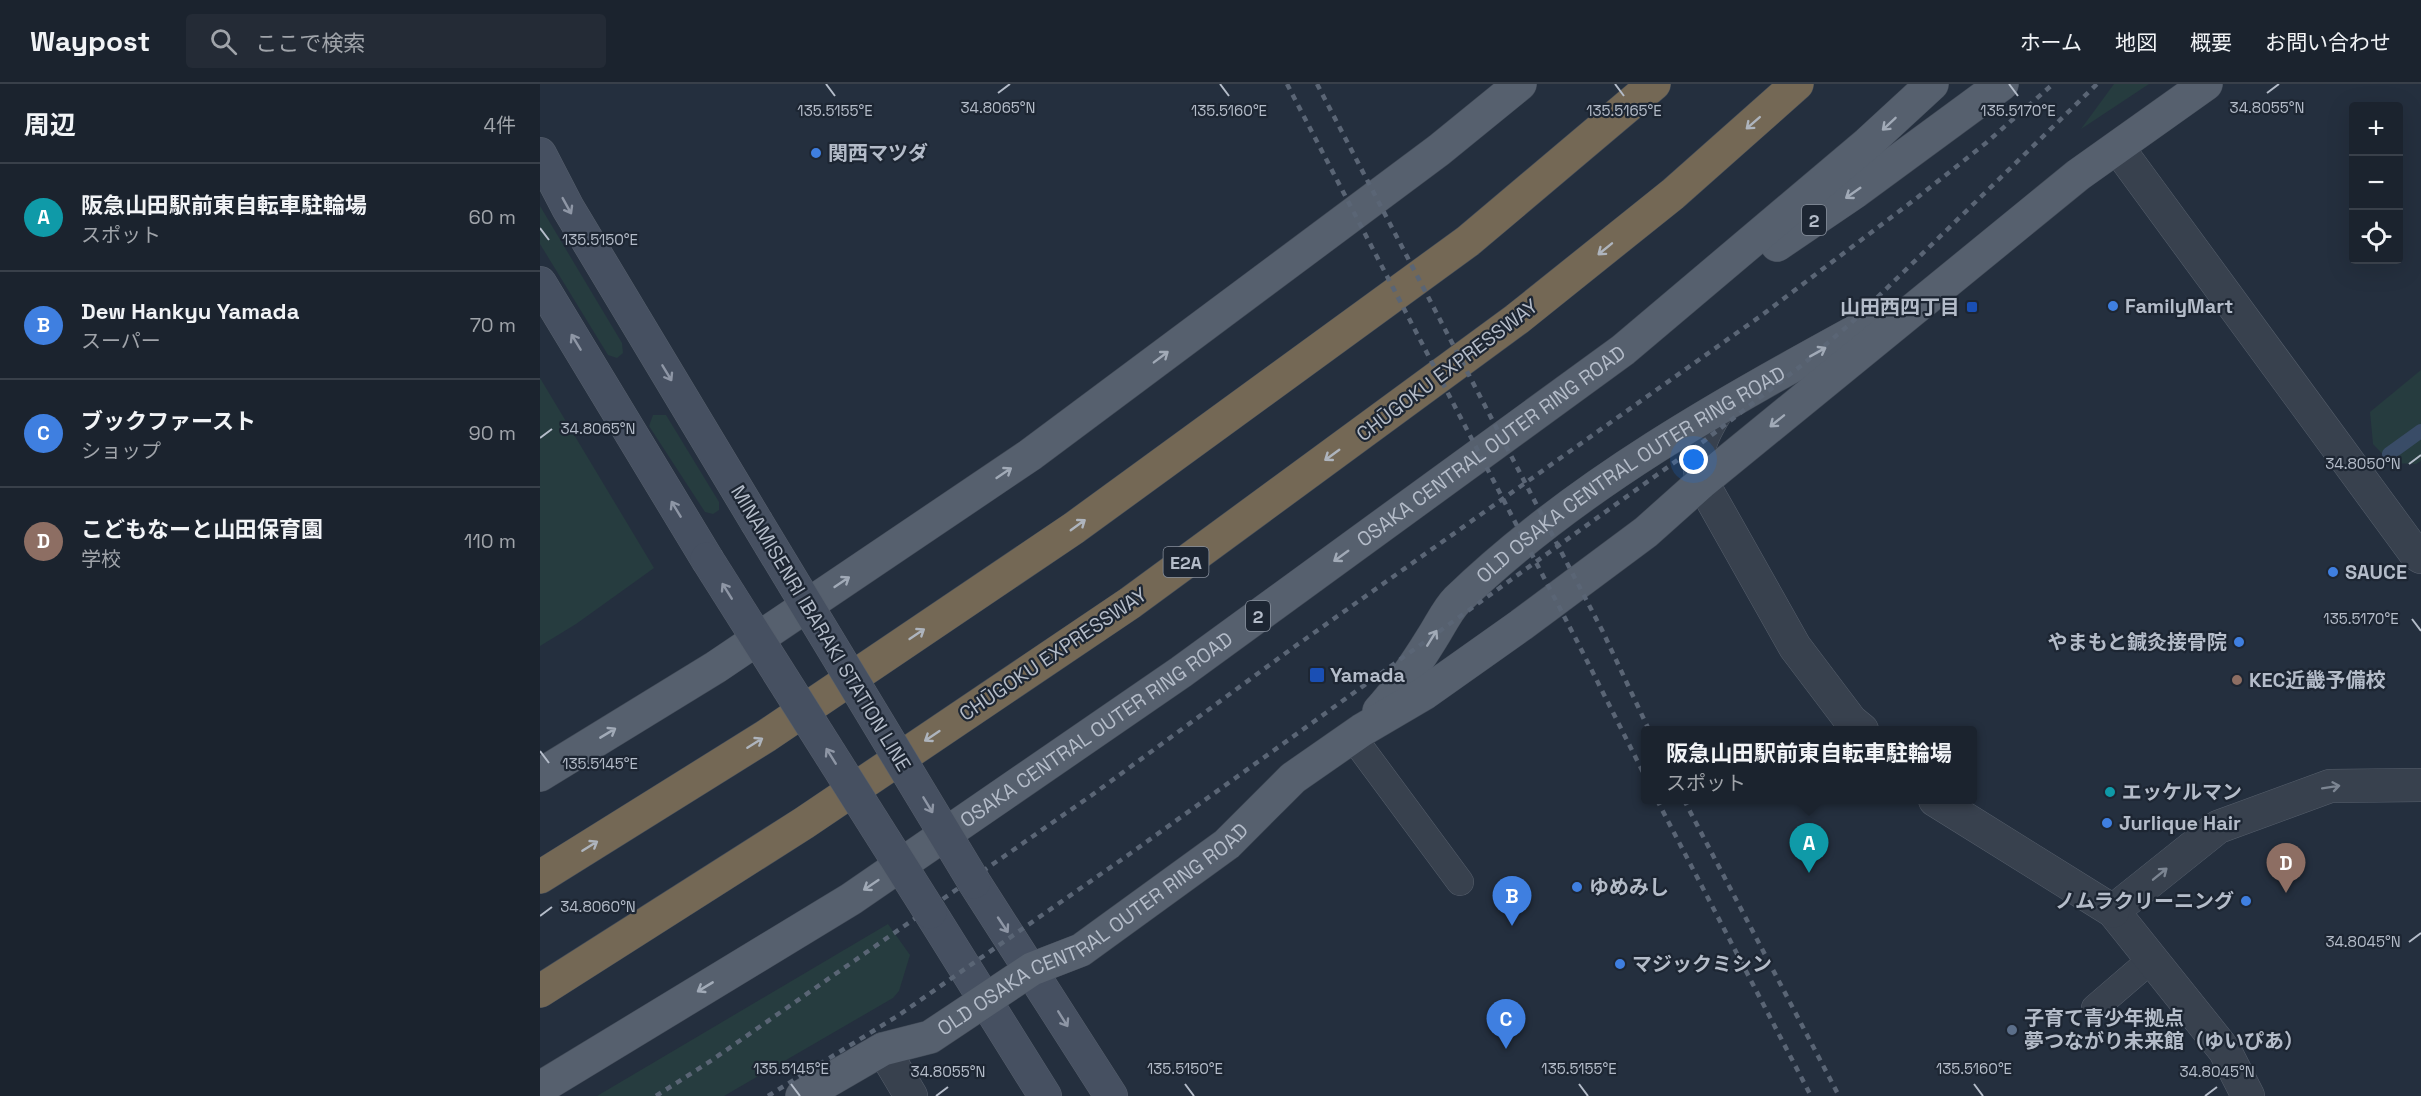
<!DOCTYPE html>
<html lang="ja">
<meta charset="utf-8">
<style>
:root{--surface:#1b232e;--page:#242b36;--text:#f1f3f6;--muted:#a0a4aa;--line:#39404a;--accent:#0b8043}
body{margin:0;font-family:"Space Grotesk","Noto Sans JP",sans-serif;background:var(--page);color:var(--text)}
.controls{position:absolute;right:18px;top:18px;display:grid;overflow:hidden;border-radius:6px;box-shadow:0 6px 24px #0002}
.controls button{width:54px;height:54px;display:grid;place-items:center;padding:0;border:0;border-bottom:2px solid var(--line);background:var(--surface);color:var(--text);font:30px sans-serif}
.you{position:absolute;left:1154px;top:376px;width:21px;height:21px;margin:-15px;border:4px solid #fff;border-radius:50%;background:#1a73e8;box-shadow:0 0 0 9px #1a73e833}
.badge{display:grid;place-items:center;width:39px;height:39px;border-radius:50%;background:var(--accent);color:#fff;font-size:20px;font-weight:700}
.pin{position:absolute;translate:-50% -50px;filter:drop-shadow(0 2px 3px #0008)}
.pin::after{content:'';position:absolute;top:32px;width:21px;height:18px;background:inherit;clip-path:polygon(0 0,100% 0,50% 100%)}
.popup{position:absolute;left:1101px;top:642px;width:336px;height:78px;box-sizing:border-box;display:grid;place-content:center;border-radius:6px;background:var(--surface);filter:drop-shadow(0 2px 4px #0005);font-size:20px;white-space:nowrap;color:var(--muted)}
.popup b{font-size:22px;color:var(--text)}
.popup::after{content:'';position:absolute;left:50%;top:100%;margin-left:-12px;border:12px solid transparent;border-top-color:var(--surface)}
.list{margin:0;padding:0;list-style:none}
h2{display:flex;justify-content:space-between;align-items:center;height:78px;margin:0;padding:0 24px;font-size:26px}
h2 small{font-size:20px;font-weight:400;color:var(--muted)}
.list li{display:grid;grid-template-columns:39px 1fr auto;gap:18px;align-items:center;box-sizing:border-box;height:108px;padding:0 24px;border-top:2px solid var(--line)}
.list b{display:block;font-size:22px;white-space:nowrap}
.list p{margin:0;font-size:20px;white-space:nowrap;color:var(--muted)}
.list em{font-size:20px;font-style:normal;color:var(--muted)}
.icon{flex:none;width:33px;height:33px;fill:none;stroke:currentColor;stroke-width:2;stroke-linecap:round;stroke-linejoin:round}
.map{position:relative;flex:none;width:1881px;height:1012px;overflow:hidden}
header{display:flex;align-items:center;gap:36px;box-sizing:border-box;height:84px;padding:0 30px;background:var(--surface);border-bottom:2px solid var(--line)}
header strong{font-size:28px}
nav{display:flex;gap:33px;margin-inline-start:auto;font-size:21px}
.search{width:420px;height:54px;background:var(--page);display:flex;align-items:center;gap:15px;box-sizing:border-box;padding:0 21px;border-radius:6px;color:var(--muted);font-size:22px}
main{display:flex}
aside{flex:1;background:var(--surface)}
.map>svg:first-child{display:block}
</style>
<header>
<strong>Waypost</strong>
<div class="search"><svg class="icon" aria-label="search" viewBox="0 0 24 24"><circle cx="10" cy="10" r="6"/><path d="M15 15l6 6"/></svg>ここで検索</div>
<nav><a>ホーム</a><a>地図</a><a>概要</a><a>お問い合わせ</a></nav>
</header>
<main>
<aside>
<h2>周辺<small>4件</small></h2>
<ul class="list">
<li><span class="badge" style="background:#0f9aa8">A</span><div><b>阪急山田駅前東自転車駐輪場</b><p>スポット</p></div><em>60 m</em></li>
<li><span class="badge" style="background:#3f7fe0">B</span><div><b>Dew Hankyu Yamada</b><p>スーパー</p></div><em>70 m</em></li>
<li><span class="badge" style="background:#3f7fe0">C</span><div><b>ブックファースト</b><p>ショップ</p></div><em>90 m</em></li>
<li><span class="badge" style="background:#8d6e63">D</span><div><b>こどもなーと山田保育園</b><p>学校</p></div><em>110 m</em></li>
</ul>
</aside>
<div class="map">
<svg width="1881" height="1012" viewBox="0 0 1881 1012">
<rect width="100%" height="100%" fill="#242f3e"/>
<!-- green -->
<g fill="#263c3f">
<path d="M1574 0H1609L1541 45Z"/>
<path d="M0 122 82 259 83 269 77 274 68 271 0 160Z"/>
<path d="M1881 286V377L1876 380 1851 379 1833 360 1830 328Z"/>
<path d="M0 294 114 484 36 540 0 562Z"/>
<path d="M113 331H126L179 418V426L173 430 165 428 109 342Z"/>
<path d="M348 840 370 871 359 907 353 914 184 1012H57Z"/>
</g>
<g fill="none" stroke-linecap="round" stroke-linejoin="round">
<!-- stream -->
<path stroke="#394c67" stroke-width="14" d="M1849 370 1881 347"/>
<!-- service casing -->
<g stroke="#565f6c" stroke-width="28">
<g id="service">
<path d="M812 652 920 798"/>
<path d="M1555 924 1613 874"/>
</g>
</g>
<!-- minor casing -->
<g stroke="#565f6c" stroke-width="34">
<g id="minor">
<path d="M1578 64 1875 469 1881 473"/>
<path d="M343 965 371 1012"/>
<path d="M1708 1012 1685 967 1573 827 1678 743 1790 702 1881 701"/>
</g>
</g>
<!-- tertiary casing -->
<g stroke="#565f6c" stroke-width="34">
<g id="tertiary">
<path d="M1176 328C1158 358 1156 364 1162 398L1255 563 1311 637 1322 646"/>
<path d="M1395 716 1573 827"/>
</g>
</g>
<!-- secondary casing -->
<g stroke="#565f6c" stroke-width="34">
<g id="secondary">
<path d="M0 70 28 124 216 437"/>
<path d="M0 199 167 475"/>
<path d="M434 798 571 1012"/>
<path d="M390 828 505 1012"/>
</g>
</g>
<!-- primary casing -->
<g stroke="#414a57" stroke-width="34">
<g id="primary">
<path d="M1237 161 1315 108 1462 0"/>
<path id="s1" d="M839 627C860 604 876 580 892 554 900 542 907 526 917 516 1040 397 1192 315 1340 234"/>
<path d="M0 691 176 583 490 371 899 66 980 0"/>
<path id="s2" d="M0 1004 311 815 641 588 1083 266 1328 59 1392 0"/>
<path id="s3" d="M262 1012 343 965 390 953 492 885 541 866 687 760 753 694 822 646 885 609 981 541 1106 448 1162 398 1538 91 1666 0"/>
</g>
</g>
<!-- motorway casing -->
<g stroke="#434c59" stroke-width="34">
<g id="motorway">
<path d="M0 793 226 652 534 444 928 157 1114 0"/>
<path d="M0 907 264 739 590 519 977 235 1133 110 1257 0"/>
</g>
</g>
<!-- service -->
<use href="#service" stroke="#38414e" stroke-width="27"/>
<!-- minor -->
<use href="#minor" stroke="#38414e" stroke-width="33"/>
<!-- tertiary -->
<use href="#tertiary" stroke="#38414e" stroke-width="33"/>
<!-- secondary -->
<use href="#secondary" stroke="#465061" stroke-width="33"/>
<!-- primary -->
<use href="#primary" stroke="#56606e" stroke-width="33"/>
<!-- motorway -->
<use href="#motorway" stroke="#746855" stroke-width="33"/>
<!-- rail -->
<g stroke="#5a6575" stroke-width="4.5" stroke-dasharray="6 6" stroke-linecap="butt">
<path d="M747 0 1038 559 1106 694"/>
<path d="M777 0 1062 546 1109 646"/>
<path d="M1117 716 1271 1012"/>
<path d="M1144 716 1299 1012"/>
<path d="M116 1012 172 976 552 711 754 563 1222 231 1378 113 1446 59 1513 0"/>
<path d="M228 1012 359 931 591 769 1164 357 1262 281 1311 239 1557 0"/>
</g>
<!-- secondary-bridge casing -->
<g stroke="#565f6c" stroke-width="34" stroke-linecap="butt">
<g id="secondary-bridge">
<path d="M216 437 434 798"/>
<path d="M167 475 390 828"/>
</g>
</g>
<!-- secondary-bridge -->
<use href="#secondary-bridge" stroke="#465061" stroke-width="33"/>
</g>
<!-- one-way arrows -->
<defs><path id="oneway-shaft" d="M-6 0H5M1.5-3L5.5 0L1.5 3" fill="none" stroke-width="1.6" stroke-linecap="round" stroke-linejoin="round" transform="scale(1.5)"/></defs>
<g stroke="#aeb4bd">
<use href="#oneway-shaft" transform="translate(1213 39) rotate(139)"/>
<use href="#oneway-shaft" transform="translate(1065 165) rotate(141)"/>
<use href="#oneway-shaft" transform="translate(792 371) rotate(144)"/>
<use href="#oneway-shaft" transform="translate(538 441) rotate(-36)"/>
<use href="#oneway-shaft" transform="translate(377 550) rotate(-34)"/>
<use href="#oneway-shaft" transform="translate(392 652) rotate(146)"/>
<use href="#oneway-shaft" transform="translate(215 659) rotate(-32)"/>
<use href="#oneway-shaft" transform="translate(50 762) rotate(-32)"/>
</g>
<g stroke="#a1aab7">
<use href="#oneway-shaft" transform="translate(1349 40) rotate(137)"/>
<use href="#oneway-shaft" transform="translate(1313 109) rotate(145)"/>
<use href="#oneway-shaft" transform="translate(1278 268) rotate(-29)"/>
<use href="#oneway-shaft" transform="translate(621 273) rotate(-37)"/>
<use href="#oneway-shaft" transform="translate(1237 337) rotate(141)"/>
<use href="#oneway-shaft" transform="translate(464 389) rotate(-34)"/>
<use href="#oneway-shaft" transform="translate(801 472) rotate(144)"/>
<use href="#oneway-shaft" transform="translate(302 498) rotate(-34)"/>
<use href="#oneway-shaft" transform="translate(892 554) rotate(-58)"/>
<use href="#oneway-shaft" transform="translate(68 649) rotate(-31)"/>
<use href="#oneway-shaft" transform="translate(331 801) rotate(146)"/>
<use href="#oneway-shaft" transform="translate(165 903) rotate(149)"/>
</g>
<g stroke="#8e96a5">
<use href="#oneway-shaft" transform="translate(27 122) rotate(61)"/>
<use href="#oneway-shaft" transform="translate(36 258) rotate(-121)"/>
<use href="#oneway-shaft" transform="translate(127 289) rotate(59)"/>
<use href="#oneway-shaft" transform="translate(136 425) rotate(-121)"/>
<use href="#oneway-shaft" transform="translate(187 507) rotate(-122)"/>
<use href="#oneway-shaft" transform="translate(291 672) rotate(-122)"/>
<use href="#oneway-shaft" transform="translate(388 721) rotate(59)"/>
<use href="#oneway-shaft" transform="translate(463 841) rotate(56)"/>
<use href="#oneway-shaft" transform="translate(523 935) rotate(58)"/>
</g>
<g stroke="#7c8592">
<use href="#oneway-shaft" transform="translate(1791 703) rotate(-9)"/>
<use href="#oneway-shaft" transform="translate(1620 790) rotate(-39)"/>
</g>
<!-- ticks -->
<path fill="none" stroke="#b4bcc9" stroke-width="2" d="M286 0 295 12M680 0 689 12M1075 0 1084 12M1469 0 1478 12M458 9 470 0M1727 9 1739 0M0 144 9 156M0 354 12 345M1869 380 1881 371M1872 535 1881 547M0 667 9 679M0 832 12 823M1869 858 1881 849M251 1000 260 1012M645 1000 654 1012M1039 1000 1048 1012M1434 1000 1443 1012M396 1012 408 1003M1665 1012 1677 1003"/>
<!-- markers -->
<g fill="#3f7fe0" stroke="#1d2633" stroke-width="2">
<circle cx="276" cy="69" r="6"/>
<circle cx="1573" cy="222" r="6"/>
<circle cx="1793" cy="488" r="6"/>
<circle cx="1699" cy="558" r="6"/>
<circle cx="1567" cy="739" r="6"/>
<circle cx="1037" cy="803" r="6"/>
<circle cx="1706" cy="817" r="6"/>
<circle cx="1080" cy="880" r="6"/>
</g>
<g fill="#1a4fb4" stroke="#1d2633" stroke-width="2">
<rect x="1426" y="217" width="12" height="12" rx="3"/>
<rect x="769" y="583" width="16" height="16" rx="3"/>
</g>
<circle fill="#8d6e63" stroke="#1d2633" stroke-width="2" cx="1697" cy="596" r="6"/>
<circle fill="#0f9aa8" stroke="#1d2633" stroke-width="2" cx="1570" cy="708" r="6"/>
<circle fill="#5c6f8a" stroke="#1d2633" stroke-width="2" cx="1472" cy="946" r="6"/>
<g text-anchor="middle" dominant-baseline="central" stroke-width="4.5" stroke-linejoin="round" paint-order="stroke">
<!-- shield labels -->
<g fill="#1d2633" stroke="#878f9c" stroke-width="1.5">
<rect x="1262" y="121" width="24" height="30" rx="4.5"/>
<rect x="623.5" y="463" width="45" height="30" rx="4.5"/>
<rect x="706" y="517" width="24" height="30" rx="4.5"/>
</g>
<g font-size="18" font-weight="bold" fill="#b4bcc9">
<text x="1274" y="136">2</text>
<text x="646" y="478">E2A</text>
<text x="718" y="532">2</text>
</g>
<!-- poi labels -->
<g font-size="20" font-weight="bold" fill="#b4bcc9" stroke="#1d2633" text-anchor="start">
<text x="288" y="69">関西マツダ</text>
<text x="1585" y="222">FamilyMart</text>
<text x="1420" y="223" text-anchor="end">山田西四丁目</text>
<text x="1805" y="488">SAUCE</text>
<text x="1687" y="558" text-anchor="end">やまもと鍼灸接骨院</text>
<text x="790" y="591">Yamada</text>
<text x="1709" y="596">KEC近畿予備校</text>
<text x="1582" y="708">エッケルマン</text>
<text x="1579" y="739">Jurlique Hair</text>
<text x="1049" y="803">ゆめみし</text>
<text x="1694" y="817" text-anchor="end">ノムラクリーニング</text>
<text x="1092" y="880">マジックミシン</text>
<text x="1484" y="934">子育て青少年拠点<tspan x="1484" dy="23">夢つながり未来館（ゆいぴあ）</tspan></text>
</g>
<!-- street labels -->
<g font-size="20" fill="#b4bcc9" stroke="#1d2633">
<text transform="translate(907 286) rotate(-37)">CHŪGOKU EXPRESSWAY</text>
<text stroke="none"><textPath href="#s2" startOffset="1148">OSAKA CENTRAL OUTER RING ROAD</textPath></text>
<text stroke="none"><textPath href="#s1" startOffset="351">OLD OSAKA CENTRAL OUTER RING ROAD</textPath></text>
<text transform="translate(281 544) rotate(59)">MINAMISENRI IBARAKI STATION LINE</text>
<text transform="translate(513 570) rotate(-34)">CHŪGOKU EXPRESSWAY</text>
<text stroke="none"><textPath href="#s2" startOffset="662">OSAKA CENTRAL OUTER RING ROAD</textPath></text>
<text stroke="none"><textPath href="#s3" startOffset="338">OLD OSAKA CENTRAL OUTER RING ROAD</textPath></text>
</g>
</g>
<g font-size="15" text-anchor="middle" fill="#b4bcc9" stroke="#1d2633" stroke-width="4.5" stroke-linejoin="round" paint-order="stroke">
<text x="458" y="29">34.8065°N</text>
<text x="1727" y="29">34.8055°N</text>
<text x="295" y="32">135.5155°E</text>
<text x="689" y="32">135.5160°E</text>
<text x="1084" y="32">135.5165°E</text>
<text x="1478" y="32">135.5170°E</text>
<text x="60" y="161">135.5150°E</text>
<text x="58" y="350">34.8065°N</text>
<text x="1823" y="385">34.8050°N</text>
<text x="1821" y="540">135.5170°E</text>
<text x="60" y="685">135.5145°E</text>
<text x="58" y="828">34.8060°N</text>
<text x="1823" y="863">34.8045°N</text>
<text x="251" y="990">135.5145°E</text>
<text x="645" y="990">135.5150°E</text>
<text x="1039" y="990">135.5155°E</text>
<text x="1434" y="990">135.5160°E</text>
<text x="408" y="993">34.8055°N</text>
<text x="1677" y="993">34.8045°N</text>
</g>
</svg>
<div class="controls">
<button>+</button>
<button>−</button>
<button><svg class="icon" aria-label="locate" viewBox="0 0 24 24"><circle cx="12" cy="12" r="6"/><path d="M12 2v4M12 18v4M2 12h4M18 12h4"/></svg></button>
</div>
<div class="you"></div>
<div class="pin badge" style="left:1269px;top:789px;background:#0f9aa8">A</div>
<div class="popup"><b>阪急山田駅前東自転車駐輪場</b>スポット</div>
<div class="pin badge" style="left:972px;top:842px;background:#3f7fe0">B</div>
<div class="pin badge" style="left:966px;top:965px;background:#3f7fe0">C</div>
<div class="pin badge" style="left:1746px;top:809px;background:#8d6e63">D</div>
</div>
</main>
